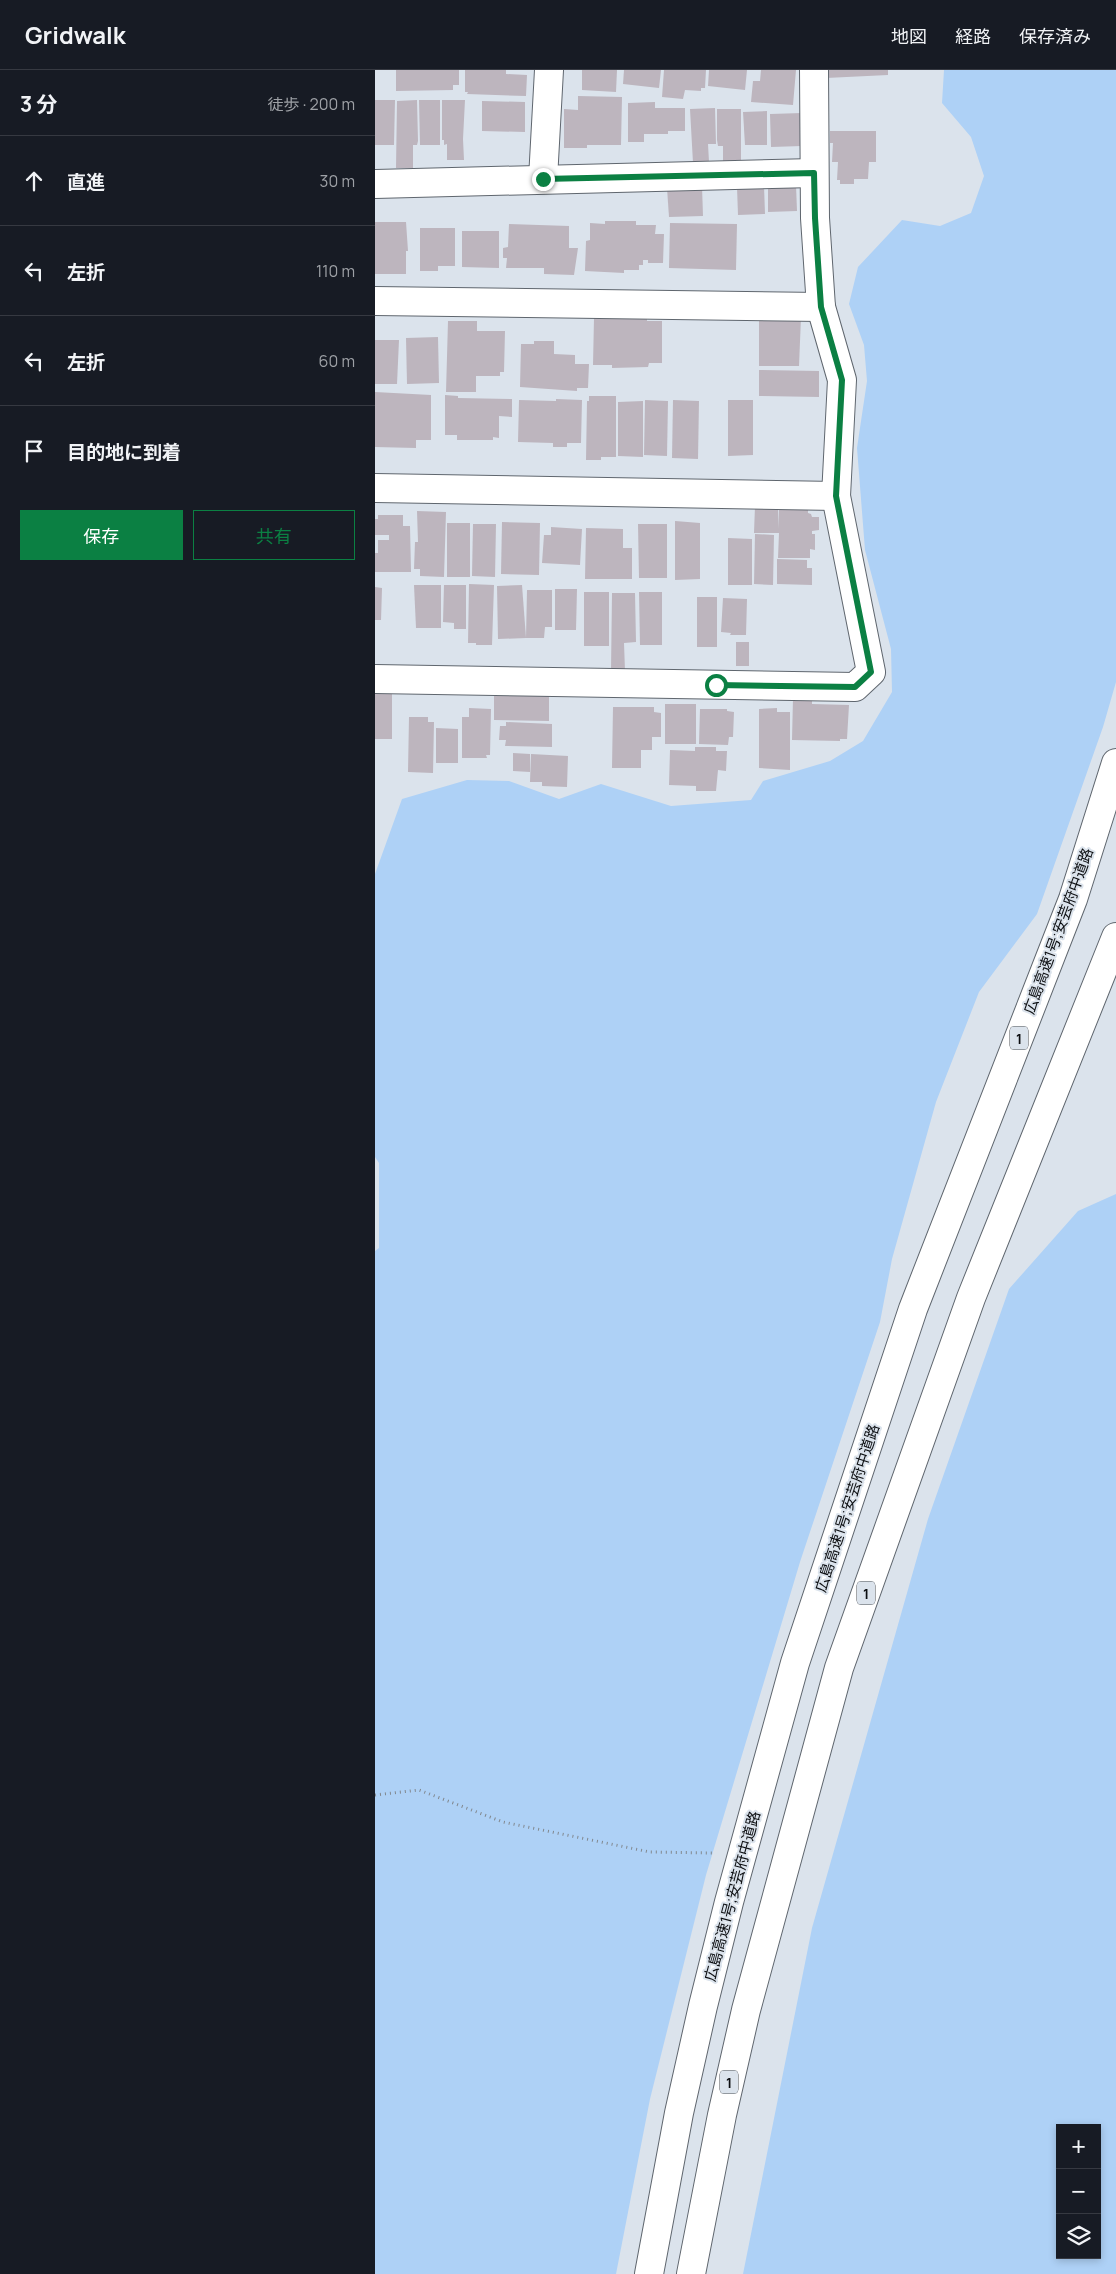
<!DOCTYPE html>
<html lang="ja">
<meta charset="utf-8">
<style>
:root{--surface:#171b24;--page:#20242c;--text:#f1f3f6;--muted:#9ea1a6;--line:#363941;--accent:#0b8043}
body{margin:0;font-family:Manrope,"Noto Sans JP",sans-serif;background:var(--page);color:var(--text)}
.controls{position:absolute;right:15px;bottom:15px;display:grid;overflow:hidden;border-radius:0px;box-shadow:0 2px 8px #0003}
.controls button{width:45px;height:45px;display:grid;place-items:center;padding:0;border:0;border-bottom:1px solid var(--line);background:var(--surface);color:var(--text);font:25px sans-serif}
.stop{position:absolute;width:15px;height:15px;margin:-11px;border:4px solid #0b8043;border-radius:50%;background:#fff}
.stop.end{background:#0b8043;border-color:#fff;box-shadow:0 1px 5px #0008}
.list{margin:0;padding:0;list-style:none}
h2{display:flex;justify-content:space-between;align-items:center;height:65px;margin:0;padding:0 20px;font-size:21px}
h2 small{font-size:16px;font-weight:400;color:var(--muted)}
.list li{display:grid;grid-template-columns:32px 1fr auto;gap:15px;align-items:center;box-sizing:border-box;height:90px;padding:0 20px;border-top:1px solid var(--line)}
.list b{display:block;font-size:19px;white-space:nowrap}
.list em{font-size:16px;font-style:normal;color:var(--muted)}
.actions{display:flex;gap:10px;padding:15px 20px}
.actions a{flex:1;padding:11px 0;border:1px solid var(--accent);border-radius:0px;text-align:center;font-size:18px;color:var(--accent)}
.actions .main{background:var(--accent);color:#fff}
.icon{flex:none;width:28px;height:28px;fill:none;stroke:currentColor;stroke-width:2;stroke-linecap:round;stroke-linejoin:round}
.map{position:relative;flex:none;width:741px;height:2204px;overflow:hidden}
header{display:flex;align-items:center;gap:30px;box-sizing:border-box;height:70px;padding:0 25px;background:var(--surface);border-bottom:1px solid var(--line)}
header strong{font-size:24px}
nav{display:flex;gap:28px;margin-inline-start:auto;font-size:18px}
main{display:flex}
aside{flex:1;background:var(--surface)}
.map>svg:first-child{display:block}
</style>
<header>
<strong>Gridwalk</strong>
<nav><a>地図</a><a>経路</a><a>保存済み</a></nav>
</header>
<main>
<aside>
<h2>3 分<small>徒歩 · 200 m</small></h2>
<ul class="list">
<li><svg class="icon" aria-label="ahead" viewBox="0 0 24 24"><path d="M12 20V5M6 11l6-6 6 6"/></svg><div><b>直進</b></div><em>30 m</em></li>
<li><svg class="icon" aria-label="left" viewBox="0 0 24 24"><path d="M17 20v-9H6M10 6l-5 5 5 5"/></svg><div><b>左折</b></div><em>110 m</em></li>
<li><svg class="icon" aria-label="left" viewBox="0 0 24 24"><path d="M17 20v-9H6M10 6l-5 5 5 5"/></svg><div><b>左折</b></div><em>60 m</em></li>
<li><svg class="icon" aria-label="arrive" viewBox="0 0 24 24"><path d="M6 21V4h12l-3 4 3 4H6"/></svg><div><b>目的地に到着</b></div></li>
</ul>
<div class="actions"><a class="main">保存</a><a>共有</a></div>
</aside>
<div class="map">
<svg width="741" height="2204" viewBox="0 0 741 2204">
<rect width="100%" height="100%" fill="#dbe3ec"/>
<!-- green -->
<g fill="#aed1f6" fill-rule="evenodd">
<path d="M569 0H741V612L728 657 662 844 604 922 561 1032 517 1189 505 1252 425 1492 331 1805 275 2029 241 2204H0V1181L4 1178V1093L0 1087V804L27 729 92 710 134 711 184 729 226 714 296 736 376 730 388 711 455 691 488 671 517 622 516 579 490 480 482 378 492 311 489 275 474 234 483 197 527 150 565 156 596 143 609 106 596 67 567 33Z"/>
<path d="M741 1124V2204H368L437 1858 553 1449 634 1219 703 1141ZM685 2058H722V2185H685Z"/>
</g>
<!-- building -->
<g fill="#bdb5be">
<path d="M21 0H84V15H78V20L21 21Z"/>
<path d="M90 0H131V4L152 5 151 26 92 24 93 22H90Z"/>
<path d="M207 0H242L241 22 207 20Z"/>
<path d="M249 0H286L284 18 248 14Z"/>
<path d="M289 0H331L330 18H326V21L310 20 308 29 287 27Z"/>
<path d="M334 0H372L370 20 333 16Z"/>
<path d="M386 0H421L418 35 376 32 378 11H385Z"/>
<path d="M451 0H513V5L451 8Z"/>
<path d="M203 26 247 27 246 75H212V78H189V39L203 40Z"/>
<path d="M0 30H20L19 75H0Z"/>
<path d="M42 30 43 71 42 75H38V98H21L22 31Z"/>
<path d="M44 30H65V75H45Z"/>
<path d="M67 30H90L88 69 89 90H72V74L69 75V70H67Z"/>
<path d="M107 31 150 32V62L107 61Z"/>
<path d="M280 32V38H310V61H293V64H269V72H253V33Z"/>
<path d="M340 38 341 74H333L334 92 318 93 315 39Z"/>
<path d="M342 39H366V92H348V76H343L342 70Z"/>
<path d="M392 41V75H370L368 42Z"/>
<path d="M427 43V76L396 77 395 44Z"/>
<path d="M455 61H501V92H494L493 109H479V114H465V110H462L463 92H457L458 73H455Z"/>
<path d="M421 115 422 141 393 142V117Z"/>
<path d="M327 116 328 146 294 147 292 118Z"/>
<path d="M389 116 390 144 363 145 362 117Z"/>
<path d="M230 151H261V155H281L280 164H289L288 193H273V190H268V195H264V200H249V203L210 201 211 171 215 170V153L230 154Z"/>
<path d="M0 152H31L33 181H31V204H0Z"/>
<path d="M295 153 362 154 361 200 294 198Z"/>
<path d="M134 154 194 156V178H203L199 205 169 204V198H131L132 188H128V178L133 177Z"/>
<path d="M45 158H80V196H63V201H45Z"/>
<path d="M87 161H124V198L87 197Z"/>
<path d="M272 245V251H287V293H274L273 297 237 298V295H218L219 248H232V246Z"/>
<path d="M384 247H426L424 296H384Z"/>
<path d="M73 251H102V261H130L129 302H125V306H101V322H71Z"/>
<path d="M63 267 64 313 32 314 31 268Z"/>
<path d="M0 270H24L22 314H0Z"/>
<path d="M159 271H179V284L200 285V294H214L213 318H202V321L145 317 146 274H159Z"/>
<path d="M384 300 444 301V327L384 326Z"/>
<path d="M0 322 56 325V370H41V378L0 377Z"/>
<path d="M70 325 83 326V328L137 329V347L124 346V368L118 367V370H82V365H70Z"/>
<path d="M214 326H241V387H226V390H211L212 331H214Z"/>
<path d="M181 329 207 330 206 373H192V377H178V373L143 372 144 330 181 331Z"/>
<path d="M270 330 293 331 292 386 269 385Z"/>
<path d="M298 330 324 331 323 389 297 388Z"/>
<path d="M353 330H378V385L353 386Z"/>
<path d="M268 331V387L243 386V332Z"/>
<path d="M380 436H403V459L404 438H433V443L436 444 437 447H444V460L437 461V464H440V480L435 479V488H403L404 463H379Z"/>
<path d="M42 441 71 442 69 507 45 506V499H39L40 472H43Z"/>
<path d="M3 445H28V456H35L36 502H0V483H3V470H14V465H0V449H3Z"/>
<path d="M300 451 325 453V509L300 510Z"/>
<path d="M127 452 165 453 164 505 126 504Z"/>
<rect x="72" y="453" width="23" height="54"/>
<path d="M98 454H121L120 507 97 506Z"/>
<path d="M263 454H292V508H264Z"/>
<path d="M176 457 207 459 205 495 167 493 169 465H176Z"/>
<path d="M211 458 248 459V478H257V509H210Z"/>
<path d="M380 464 399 465 398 515 379 514Z"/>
<path d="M353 468 377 469V515H353Z"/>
<path d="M402 489 432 490V498H437V515L402 514Z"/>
<path d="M94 514 119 515 117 575H101V573H93Z"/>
<path d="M39 515H66V558H41Z"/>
<path d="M69 515H91V559H79V553L68 552Z"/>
<path d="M147 515 151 568 123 569 122 516Z"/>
<path d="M0 517 7 518 6 550H0Z"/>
<path d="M180 519H202L201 560H180Z"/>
<path d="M152 520H177V557H170L169 568H151Z"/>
<rect x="209" y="522" width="25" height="54"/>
<path d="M264 522H287V575H265Z"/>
<path d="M237 523H260L261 572 249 573 250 601H236Z"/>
<rect x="322" y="527" width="20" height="50"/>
<path d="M348 528 372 529 371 565H355L356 563 346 562Z"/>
<rect x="361" y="572" width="13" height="24"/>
<rect x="0" y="623" width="17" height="46"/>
<path d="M119 625H174V651L119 650Z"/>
<path d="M418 628H437V634L474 635 472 669H465V671L417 670Z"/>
<rect x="290" y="634" width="31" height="40"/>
<path d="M238 637H279V642L286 643V667H277V680H266V698H237Z"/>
<path d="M94 638 116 639 115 685H111L112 688H87V647H94Z"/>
<path d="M402 638V642H415V700L384 698V639Z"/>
<path d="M325 639H352V641L359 642 358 667H354L353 675 324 674Z"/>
<path d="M34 647H53V652H59L58 703 33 702Z"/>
<path d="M131 652 177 654V677L130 676 131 670H124L125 656H131Z"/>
<path d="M61 658 83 659V693H61Z"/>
<path d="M320 677H341V681H352L351 701 343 700 341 721H321V716L294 715 295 680 320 681Z"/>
<path d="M138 683 155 684V702L138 701Z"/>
<path d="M156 684 193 686 192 717 167 716V712H155Z"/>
</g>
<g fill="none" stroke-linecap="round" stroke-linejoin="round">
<!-- minor casing -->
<g stroke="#5f666e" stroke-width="30">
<g id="minor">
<path d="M168 109 174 0"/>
<path d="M0 114 439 103"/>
<path d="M0 231 446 237"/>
<path d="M0 418 461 426"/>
<path d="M0 609 480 617 496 602 461 426 467 310 446 237 440 148 439 0"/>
</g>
</g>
<!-- highway casing -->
<g stroke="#5f666e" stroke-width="30">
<g id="highway">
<path d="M274 2204 304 2043 328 1936 354 1832 420 1593 538 1239 698 829 741 693"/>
<path d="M316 2204 347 2045 371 1940 464 1598 596 1228 741 867"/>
</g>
</g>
<!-- path -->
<path stroke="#81878d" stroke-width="3" stroke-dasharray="1 4" stroke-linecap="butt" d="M0 1725 44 1720 128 1752 275 1782 337 1783"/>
<!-- minor -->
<use href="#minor" stroke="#fff" stroke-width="28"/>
<!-- highway -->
<use href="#highway" stroke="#fff" stroke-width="28"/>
</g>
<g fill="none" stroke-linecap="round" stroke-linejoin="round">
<!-- route -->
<path stroke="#0b8043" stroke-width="6" d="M168 109 439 103 440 148 446 237 467 310 461 426 496 602 480 617 341 615"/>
</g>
<g text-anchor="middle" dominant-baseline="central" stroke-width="4" stroke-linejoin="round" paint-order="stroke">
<!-- shield labels -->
<g fill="#dbe3ec" stroke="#4a4e53" stroke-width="1">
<rect x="635" y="956.5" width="18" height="23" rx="4"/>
<rect x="482" y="1511.5" width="18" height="23" rx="4"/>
<rect x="345" y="2000.5" width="18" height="23" rx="4"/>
</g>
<g font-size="14" font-weight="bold" fill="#0c0e11">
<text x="644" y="968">1</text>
<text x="491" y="1523">1</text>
<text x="354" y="2012">1</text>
</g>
<!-- street labels -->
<g font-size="15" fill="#0c0e11" stroke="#dbe3ec">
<text transform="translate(683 861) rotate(-70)">広島高速1号;安芸府中道路</text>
<text transform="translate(472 1438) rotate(-72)">広島高速1号;安芸府中道路</text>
<text transform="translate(357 1826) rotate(-75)">広島高速1号;安芸府中道路</text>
</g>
</g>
</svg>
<div class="controls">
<button>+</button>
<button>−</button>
<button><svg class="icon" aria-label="layers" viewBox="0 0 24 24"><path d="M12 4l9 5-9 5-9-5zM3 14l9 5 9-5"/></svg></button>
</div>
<div class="stop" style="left:341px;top:615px"></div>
<div class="stop end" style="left:168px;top:109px"></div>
</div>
</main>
